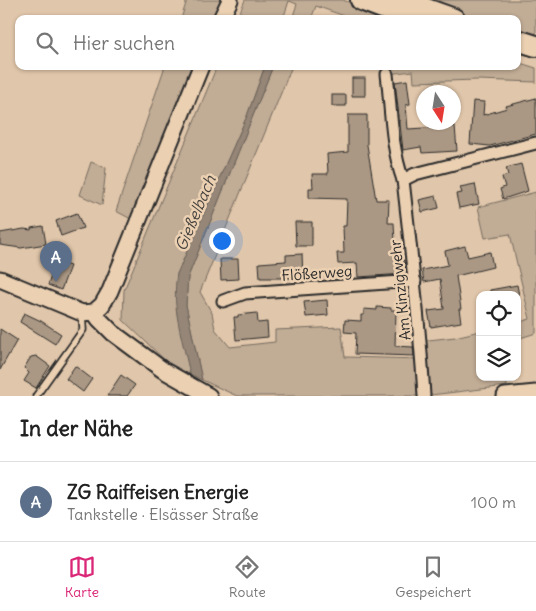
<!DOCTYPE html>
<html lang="de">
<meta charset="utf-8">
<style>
:root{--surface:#fff;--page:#f2f2f2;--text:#222;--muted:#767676;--line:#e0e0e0;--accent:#db2777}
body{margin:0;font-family:Delius,sans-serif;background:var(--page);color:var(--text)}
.controls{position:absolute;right:15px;bottom:15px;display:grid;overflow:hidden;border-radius:10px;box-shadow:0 1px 4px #0004}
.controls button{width:45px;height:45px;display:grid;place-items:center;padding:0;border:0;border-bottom:1px solid var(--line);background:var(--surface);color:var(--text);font:25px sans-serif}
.compass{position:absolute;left:416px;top:85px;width:45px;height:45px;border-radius:50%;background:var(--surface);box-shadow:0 1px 4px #0004;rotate:168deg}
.you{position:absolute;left:221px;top:240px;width:18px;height:18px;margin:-12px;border:4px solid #fff;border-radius:50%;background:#1a73e8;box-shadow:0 0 0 8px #1a73e833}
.badge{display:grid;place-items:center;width:32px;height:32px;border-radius:50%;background:var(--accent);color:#fff;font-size:16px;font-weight:700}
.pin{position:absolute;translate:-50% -41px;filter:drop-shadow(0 1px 2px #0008)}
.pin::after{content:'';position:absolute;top:26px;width:18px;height:15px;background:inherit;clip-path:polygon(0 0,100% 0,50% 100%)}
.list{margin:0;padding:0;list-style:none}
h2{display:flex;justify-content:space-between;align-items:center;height:65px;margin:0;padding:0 20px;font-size:21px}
h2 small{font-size:16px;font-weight:400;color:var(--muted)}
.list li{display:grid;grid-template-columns:32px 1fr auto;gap:15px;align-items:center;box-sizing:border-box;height:80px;padding:0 20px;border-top:1px solid var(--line)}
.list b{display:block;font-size:19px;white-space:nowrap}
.list p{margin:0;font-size:16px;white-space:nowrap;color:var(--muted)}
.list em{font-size:16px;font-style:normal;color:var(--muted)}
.icon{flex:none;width:28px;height:28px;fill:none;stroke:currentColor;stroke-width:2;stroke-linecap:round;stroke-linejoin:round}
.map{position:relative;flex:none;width:536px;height:396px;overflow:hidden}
.search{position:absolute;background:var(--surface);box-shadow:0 1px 4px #0004;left:15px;right:15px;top:15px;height:55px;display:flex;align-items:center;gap:12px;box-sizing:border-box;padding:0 18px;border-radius:10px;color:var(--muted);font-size:19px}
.sheet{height:145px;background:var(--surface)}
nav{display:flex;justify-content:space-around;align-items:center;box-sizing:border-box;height:70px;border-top:1px solid var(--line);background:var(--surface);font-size:14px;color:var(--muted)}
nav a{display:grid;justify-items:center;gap:2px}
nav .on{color:var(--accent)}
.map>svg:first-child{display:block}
</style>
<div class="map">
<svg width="536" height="396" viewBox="0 0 536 396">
<rect width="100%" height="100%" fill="#e0c6aa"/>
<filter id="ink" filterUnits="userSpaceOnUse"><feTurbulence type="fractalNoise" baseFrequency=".02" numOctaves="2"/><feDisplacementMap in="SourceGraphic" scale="10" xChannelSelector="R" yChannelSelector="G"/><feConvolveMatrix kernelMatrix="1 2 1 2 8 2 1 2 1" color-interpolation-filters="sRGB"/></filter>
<g filter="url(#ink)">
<!-- green -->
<g fill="#c1ac95" stroke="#766c60">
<path d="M187 0H221L212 19H181Z"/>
<path d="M245 0H343L392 19H353L316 6 311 19H292L297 4 289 1 283 19H237Z"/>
<path d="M422 0H536V38L517 33V19H472Z"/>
<path d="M517 62 536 68V82L478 80 414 82 413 71 387 74 386 66H517Z"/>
<path d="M165 66H193L131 219 116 211Z"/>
<path d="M217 66H265L247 116 177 274V313L190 374 171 366 123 320 124 290Z"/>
<path d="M273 66H292L200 292 212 313 215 329 230 347 275 342V330L341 327 345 357 422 359 420 341 455 337 480 331V377H506L507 386 422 396H237L202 380 186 305 188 277Z"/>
<path d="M91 162 106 168 102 205 80 195Z"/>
<path d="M536 192V333L517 339V323L530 319 510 234 485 238 478 207Z"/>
</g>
<!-- water -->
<path fill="#958677" stroke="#6b6259" d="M265 66H273L188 277 186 305 202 380 190 374C183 341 171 308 177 274L247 116Z"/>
<!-- building -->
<g fill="#ab9884" stroke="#2b2b2b">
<rect x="352" y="78" width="13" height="18"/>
<path d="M407 80 410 104 406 105 408 129 455 126 457 151 422 153 421 147 403 150 395 82Z"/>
<rect x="332" y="95" width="14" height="11"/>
<path d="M536 98V134L490 146 470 144 473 101 484 102 483 115 507 108 506 106Z"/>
<path d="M348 115H367V145L376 200H389L388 223H394L396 261 404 260 405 274 358 277 357 263 338 264 337 253H344L343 226H346L347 199 309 198V188H313L312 174H328L327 154 348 152Z"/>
<path d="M521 164 528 191 503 199 500 189 505 187 502 177 508 175 506 168Z"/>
<path d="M475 184 479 204 459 208 456 194 462 193 460 187Z"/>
<path d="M436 196 439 208 422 212 419 200Z"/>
<path d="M77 213 83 228 61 236 56 221Z"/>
<path d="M295 222H312V246H296Z"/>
<path d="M43 226 46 244 21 248 0 245V233L24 229 31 230V228Z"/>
<path d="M465 246 468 257 490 252 493 267 456 276 461 309H459L461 322 431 327 428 311 444 309 440 279 424 282 422 270 448 265 445 251Z"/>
<path d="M302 254 303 278H260L259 263 286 261V255Z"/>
<path d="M51 259 70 266 61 290 48 285 52 273 46 270Z"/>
<path d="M220 259H238L239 279 221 280Z"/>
<path d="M517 285 519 295H490V290Z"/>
<path d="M327 300 328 315 306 317 304 302Z"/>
<path d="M377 307 391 308V310H396L395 346 413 347 414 356 355 354 356 333 344 332 345 320 361 321V315H364V309L377 310Z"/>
<path d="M24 313 41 321 61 334 55 344 20 322Z"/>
<path d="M257 313 258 323 267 322 268 337 236 340 234 317H238V315Z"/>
<path d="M0 329 17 340 0 370Z"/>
<path d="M36 356 50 366 36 388 24 381 29 373 24 368 31 357Z"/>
<path d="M75 366 92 379 83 392 66 379Z"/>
<path d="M121 375 135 385 127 396H107Z"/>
</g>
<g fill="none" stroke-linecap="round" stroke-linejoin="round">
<!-- lane casing -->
<g stroke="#2b2b2b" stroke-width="9">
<path id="lane" d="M36 396 83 330 82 313"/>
</g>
<!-- street casing -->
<g stroke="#2b2b2b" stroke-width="15">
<g id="street">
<path d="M387 74C391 109 391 147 403 180"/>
<path d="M223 301 245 293 415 281"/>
<path d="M424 396C420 324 411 252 403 180L415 174 536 143"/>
</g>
</g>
<!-- secondary casing -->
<g stroke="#2b2b2b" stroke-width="19">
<g id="secondary">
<path d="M221 19 230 0"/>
<path d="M0 279 82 313 94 312 102 305 110 291 201 66"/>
<path d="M94 312 99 319 113 333 163 370 209 396"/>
<path d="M505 396 536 393"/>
</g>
</g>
<!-- highway casing -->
<g stroke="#2b2b2b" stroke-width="24">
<g id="highway">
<path d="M361 0 411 19"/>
<path d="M401 0 454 19"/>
<path d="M517 40 536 46"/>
</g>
</g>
<!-- lane -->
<use href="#lane" stroke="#ebd0b2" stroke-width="5.5"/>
<!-- street -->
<use href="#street" stroke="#ebd0b2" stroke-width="11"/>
<!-- secondary -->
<use href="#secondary" stroke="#ebd0b2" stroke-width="15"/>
<!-- highway -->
<use href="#highway" stroke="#ebd0b2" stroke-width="20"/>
</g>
</g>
<g text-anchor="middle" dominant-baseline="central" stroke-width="5" stroke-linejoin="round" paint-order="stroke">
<!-- street labels -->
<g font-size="15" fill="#2b2b2b" stroke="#ebd0b2">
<text transform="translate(317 273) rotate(-4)">Flößerweg</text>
<text transform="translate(400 290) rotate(-96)">Am Kinzigwehr</text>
</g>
<!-- water labels -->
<g font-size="16" font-style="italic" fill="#46423e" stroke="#ebd0b2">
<text transform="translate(195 213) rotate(-67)">Gießelbach</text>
</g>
</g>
</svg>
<div class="controls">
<button><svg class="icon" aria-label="locate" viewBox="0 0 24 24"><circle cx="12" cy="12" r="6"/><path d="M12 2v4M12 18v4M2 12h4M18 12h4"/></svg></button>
<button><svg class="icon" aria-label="layers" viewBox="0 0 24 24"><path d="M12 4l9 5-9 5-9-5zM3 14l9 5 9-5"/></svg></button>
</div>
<svg class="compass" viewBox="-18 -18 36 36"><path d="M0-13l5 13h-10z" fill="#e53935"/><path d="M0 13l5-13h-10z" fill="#767676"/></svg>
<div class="you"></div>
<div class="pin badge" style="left:56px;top:282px;background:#5c6f8a">A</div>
<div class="search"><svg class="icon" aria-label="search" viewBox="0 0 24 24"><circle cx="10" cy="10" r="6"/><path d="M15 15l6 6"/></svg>Hier suchen</div>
</div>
<section class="sheet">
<h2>In der Nähe<small></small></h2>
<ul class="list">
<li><span class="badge" style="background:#5c6f8a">A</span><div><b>ZG Raiffeisen Energie</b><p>Tankstelle · Elsässer Straße</p></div><em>100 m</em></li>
</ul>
</section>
<nav>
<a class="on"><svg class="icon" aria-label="map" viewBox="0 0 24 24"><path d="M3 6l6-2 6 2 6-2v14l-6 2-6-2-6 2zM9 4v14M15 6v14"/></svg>Karte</a>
<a><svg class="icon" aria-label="directions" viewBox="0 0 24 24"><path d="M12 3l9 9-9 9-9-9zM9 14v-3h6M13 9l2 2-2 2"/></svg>Route</a>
<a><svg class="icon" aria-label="saved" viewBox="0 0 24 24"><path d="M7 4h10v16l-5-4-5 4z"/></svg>Gespeichert</a>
</nav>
